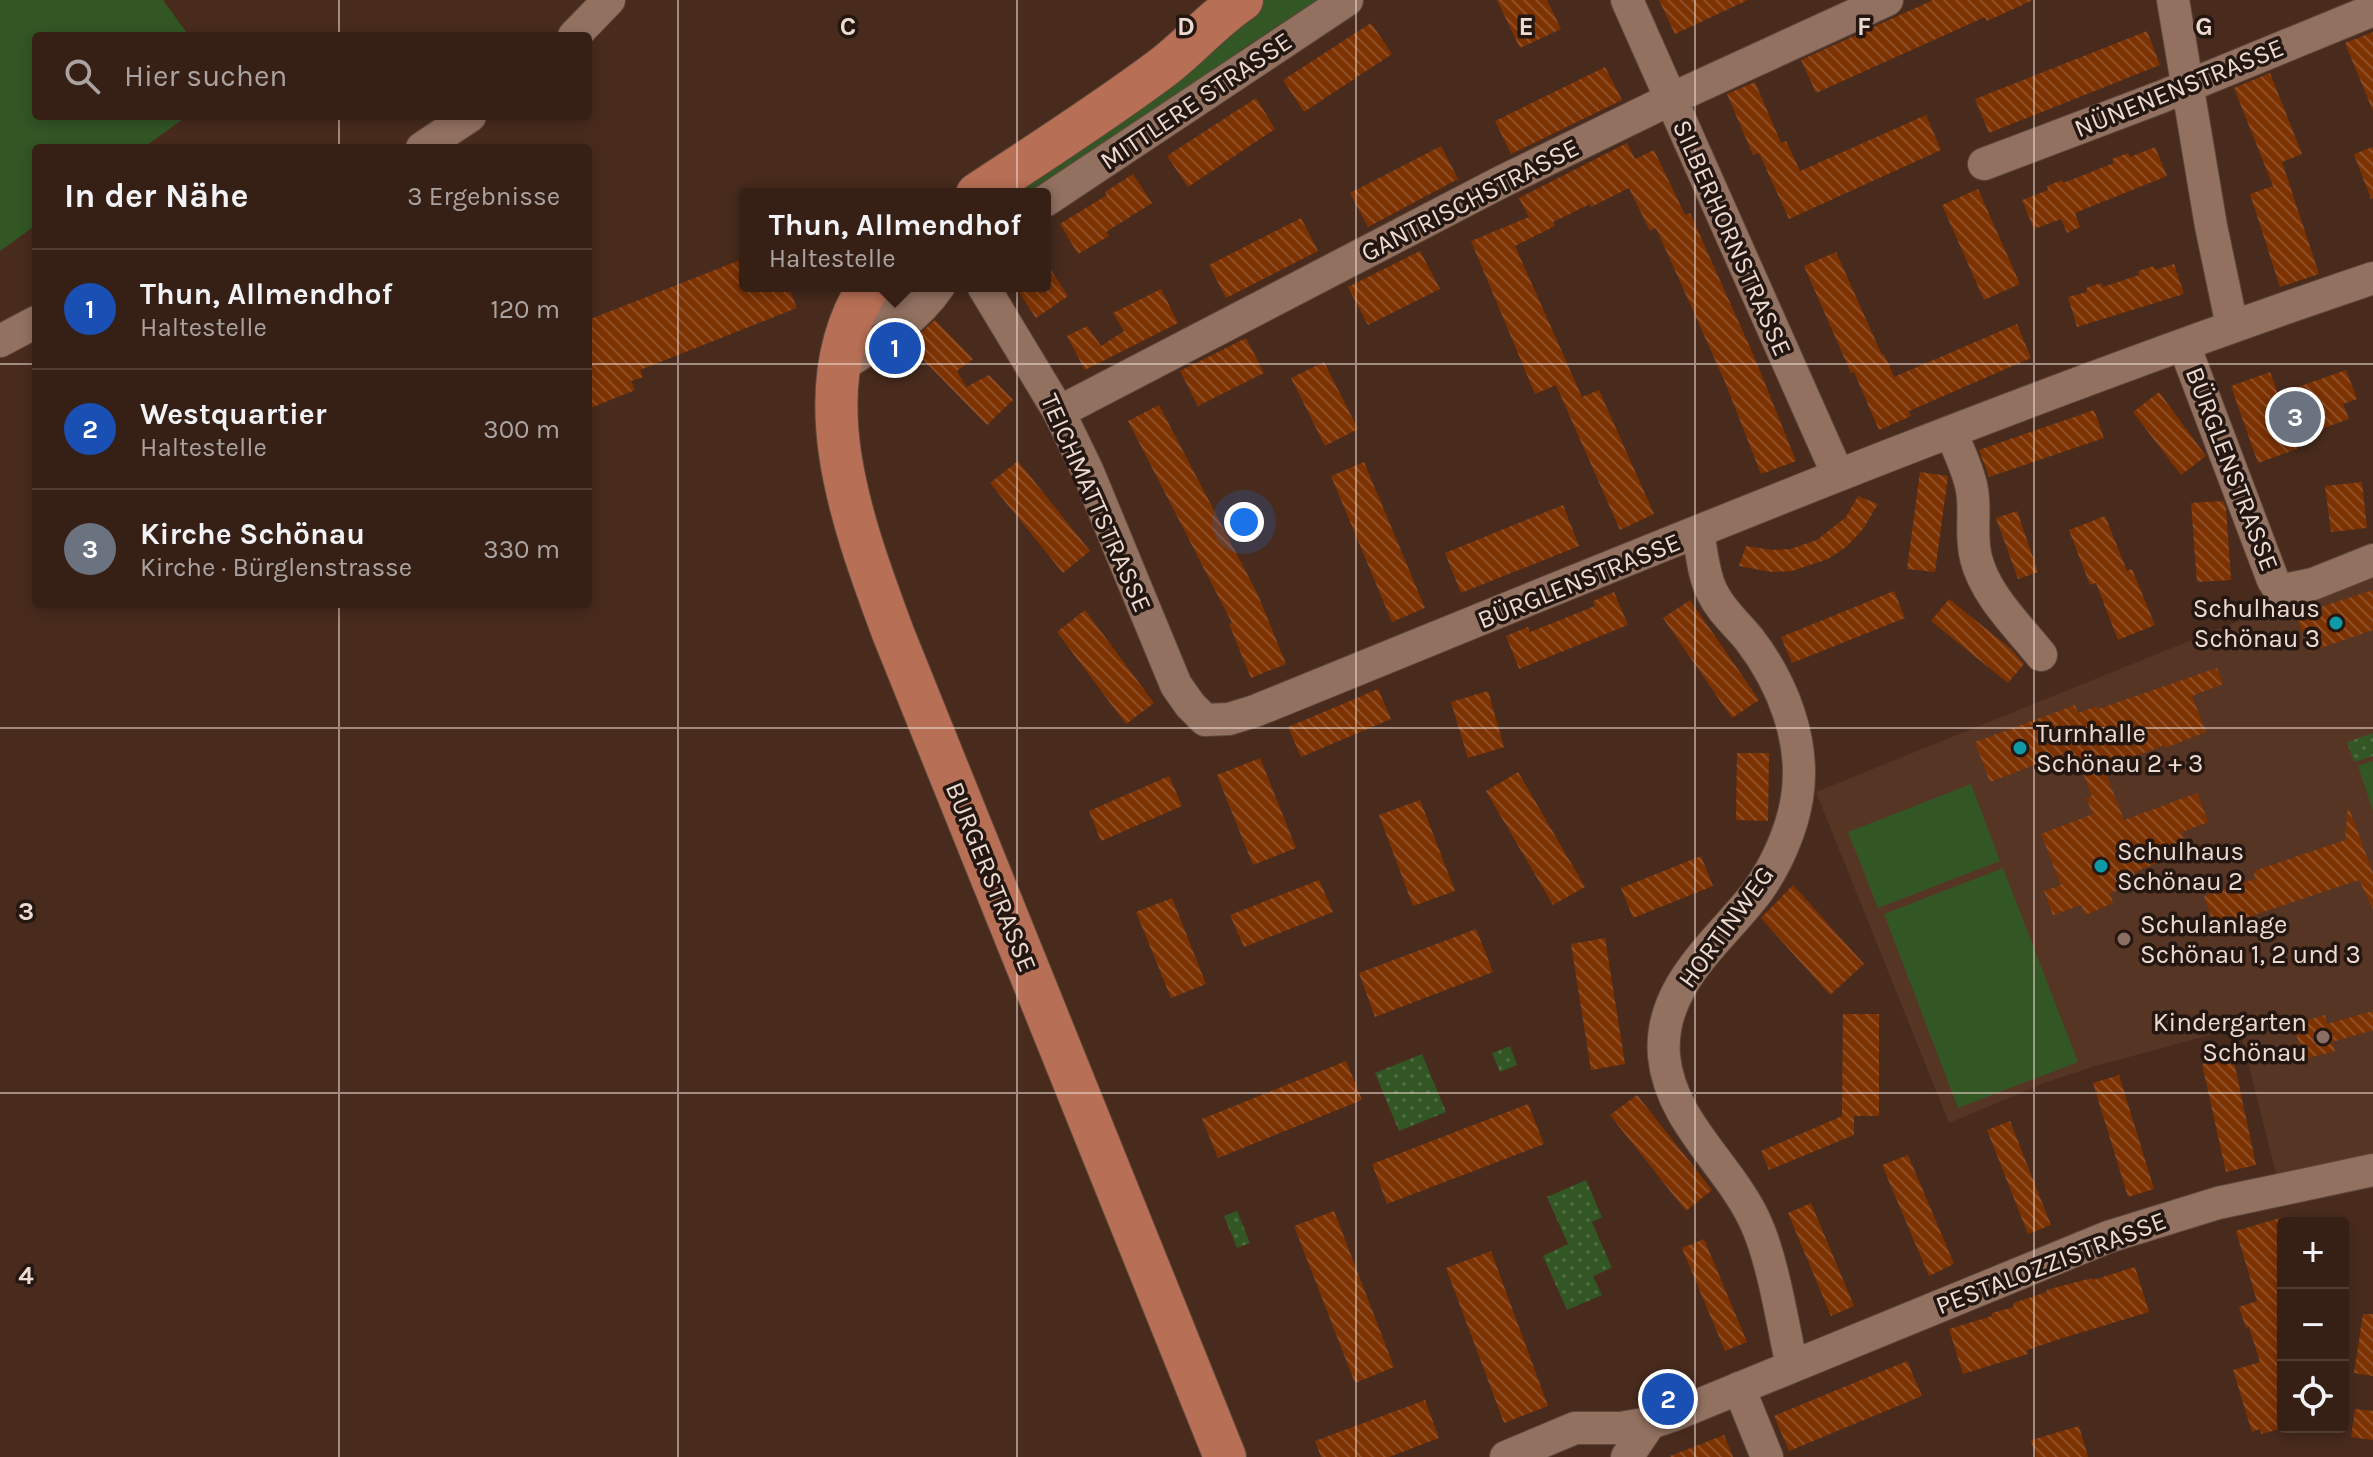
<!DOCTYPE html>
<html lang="de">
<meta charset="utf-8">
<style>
:root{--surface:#362016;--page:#412d23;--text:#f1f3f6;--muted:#aaa3a1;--line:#503e35;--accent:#dc99f4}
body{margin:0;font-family:Karla,sans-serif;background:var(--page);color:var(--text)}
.controls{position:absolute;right:24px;bottom:24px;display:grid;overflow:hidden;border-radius:8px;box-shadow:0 4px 12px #0003}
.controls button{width:72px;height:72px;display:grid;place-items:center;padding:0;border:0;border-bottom:2px solid var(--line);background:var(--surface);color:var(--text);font:40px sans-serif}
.you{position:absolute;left:1244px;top:522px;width:28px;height:28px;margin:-20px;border:6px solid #fff;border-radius:50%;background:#1a73e8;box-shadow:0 0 0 12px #1a73e833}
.badge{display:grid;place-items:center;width:52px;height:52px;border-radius:50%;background:var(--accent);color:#fff;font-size:26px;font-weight:700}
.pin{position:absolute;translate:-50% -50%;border:4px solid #fff;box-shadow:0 2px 8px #0006}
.popup{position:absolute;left:739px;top:188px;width:312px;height:104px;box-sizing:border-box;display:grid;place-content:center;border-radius:8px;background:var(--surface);filter:drop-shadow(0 2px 6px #0005);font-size:26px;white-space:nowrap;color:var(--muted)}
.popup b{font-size:30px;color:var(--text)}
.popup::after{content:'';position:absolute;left:50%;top:100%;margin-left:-16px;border:16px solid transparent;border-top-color:var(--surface)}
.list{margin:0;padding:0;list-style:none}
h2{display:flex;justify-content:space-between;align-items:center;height:104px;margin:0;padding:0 32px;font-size:34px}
h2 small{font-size:26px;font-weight:400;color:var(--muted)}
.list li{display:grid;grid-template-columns:52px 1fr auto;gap:24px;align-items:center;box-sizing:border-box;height:120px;padding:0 32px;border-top:2px solid var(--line)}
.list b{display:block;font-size:30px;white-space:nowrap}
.list p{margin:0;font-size:26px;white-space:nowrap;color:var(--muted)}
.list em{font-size:26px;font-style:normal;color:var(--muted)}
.icon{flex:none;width:44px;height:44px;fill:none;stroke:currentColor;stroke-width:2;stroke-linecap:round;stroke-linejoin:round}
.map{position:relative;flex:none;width:2373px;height:1457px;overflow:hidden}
.search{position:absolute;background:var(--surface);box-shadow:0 4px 12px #0003;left:32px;top:32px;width:560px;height:88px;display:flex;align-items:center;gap:20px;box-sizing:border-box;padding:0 28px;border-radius:8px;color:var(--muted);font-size:30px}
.panel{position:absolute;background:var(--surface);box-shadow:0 4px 12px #0003;left:32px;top:144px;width:560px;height:464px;border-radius:8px}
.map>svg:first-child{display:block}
</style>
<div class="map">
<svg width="2373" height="1457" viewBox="0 0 2373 1457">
<defs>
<pattern id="park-dots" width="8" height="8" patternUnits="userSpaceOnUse" patternTransform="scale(2)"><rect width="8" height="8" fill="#335625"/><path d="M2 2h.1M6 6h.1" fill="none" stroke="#516e44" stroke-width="1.8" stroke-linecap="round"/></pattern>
<pattern id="building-back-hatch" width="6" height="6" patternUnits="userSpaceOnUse" patternTransform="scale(2)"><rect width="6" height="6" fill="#7d3202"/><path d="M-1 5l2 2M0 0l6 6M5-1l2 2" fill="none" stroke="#904f26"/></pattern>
</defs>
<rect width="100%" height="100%" fill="#482b1d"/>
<!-- built -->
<path fill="#573524" d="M2373 560V1170L2280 1189 2239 1027 2092 1067 2047 1082 1949 1123 1816 792 2256 614 2280 591Z"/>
<!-- grass -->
<g fill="#335625">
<path d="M0 0H163L189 36H36V116H187L143 148H36V225L0 251Z"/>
<path d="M1257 0H1317L1241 50 1179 96 1029 194H1005Z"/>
<path d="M2373 761V811L2358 766Z"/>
<path d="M1971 784 2000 861 1878 908 1848 832Z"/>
<path d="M2003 868 2078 1062 1958 1108 1884 914Z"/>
</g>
<!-- park -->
<g fill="url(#park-dots)">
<path d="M2373 733V756L2354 762 2347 742Z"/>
<path d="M1510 1046 1517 1065 1500 1072 1492 1053Z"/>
<path d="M1422 1054 1446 1112 1399 1131 1375 1073Z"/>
<path d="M1586 1180 1602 1217 1592 1222 1612 1268 1593 1276 1602 1295 1567 1310 1543 1256 1568 1244 1547 1197Z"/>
<path d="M1237 1211 1250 1243 1237 1248 1224 1216Z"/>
</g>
<!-- building -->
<g fill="url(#building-back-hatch)">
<path d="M1497 0H1547L1561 29 1520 48Z"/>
<path d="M1659 0H1748L1675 34Z"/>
<path d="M1933 0H2033L1987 21 1985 17 1816 93 1801 60Z"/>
<path d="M1371 23 1392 54 1304 112 1283 80Z"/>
<path d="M2147 31 2160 65 1989 133 1975 99Z"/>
<path d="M2373 32V111L2345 43Z"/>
<path d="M1605 67 1622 100 1511 154 1495 121Z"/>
<path d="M2270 73 2302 154 2282 162 2319 274 2280 287 2250 194 2273 186 2234 88Z"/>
<path d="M1755 82 1781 143 1786 141 1800 171 1926 115 1941 150 1789 219 1759 153 1753 155 1727 94Z"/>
<path d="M1256 98 1275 129 1188 187 1167 156Z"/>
<path d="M1627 143 1635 159 1654 150 1685 215 1690 213 1756 361 1796 461 1761 474 1725 382 1656 228 1650 231 1629 188 1591 207 1590 204 1553 222 1555 226 1515 246 1582 397 1599 390 1654 514 1620 530 1556 385 1535 394 1471 241 1529 217 1519 198Z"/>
<path d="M1441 146 1458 179 1368 227 1350 193Z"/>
<path d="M2155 147 2167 176 2075 213 2080 227 2067 233 2061 219 2034 229 2022 200 2048 190 2047 186 2062 180 2063 183 2114 163 2112 159 2128 153 2130 157Z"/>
<path d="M2373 147V198L2371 199 2354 154Z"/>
<path d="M1133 174 1152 203 1106 232 1109 236 1078 254 1060 224 1107 195 1105 192Z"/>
<path d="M1978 189 2020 284 1984 300 1942 205Z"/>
<path d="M1301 218 1318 251 1226 298 1209 265Z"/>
<path d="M1420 251 1440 289 1368 325 1348 287Z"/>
<path d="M1836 252 1882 355 1884 354 1894 377 2017 324 2031 358 1909 411 1911 416 1879 430 1854 372 1851 373 1804 266Z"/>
<path d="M745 258V286H788L797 308 640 370 643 377 631 381 635 390 588 409V320Z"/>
<path d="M1045 261 1068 296 1036 318 1015 286H1045Z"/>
<path d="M2174 264 2184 294 2077 327 2068 297 2087 292 2086 288 2101 283 2103 287 2139 275 2138 271 2154 266 2155 270Z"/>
<path d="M1161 289 1178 323 1085 370 1067 336 1087 326 1101 346 1124 331 1113 313Z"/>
<path d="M935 320 973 359 957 371 966 387 989 375 1013 400 987 425 908 344Z"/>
<path d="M1246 338 1264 373 1198 406 1180 371Z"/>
<path d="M1324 362 1358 429 1325 446 1291 378Z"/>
<path d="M2346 370 2357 399 2343 404 2349 419 2293 439 2297 449 2258 463 2231 386 2270 372 2278 394Z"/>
<path d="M2159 392 2206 456 2181 475 2133 412Z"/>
<path d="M1159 405 1258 595 1286 664 1251 678 1229 624 1232 623 1128 421Z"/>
<path d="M2094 410 2104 438 1989 477 1979 450Z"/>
<path d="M1018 461 1090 551 1063 573 990 483Z"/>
<path d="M1364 462 1425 608 1392 622 1331 476Z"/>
<path d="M1920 472 1948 476 1935 572 1907 569Z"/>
<path d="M2362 482 2367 528 2331 532 2325 486Z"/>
<path d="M1858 496 1878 504 1863 529 1846 547 1828 559 1792 571 1771 572 1739 566 1746 546 1772 550 1790 549 1817 540 1846 517Z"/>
<path d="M2223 501 2226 508 2231 580 2197 582 2191 503Z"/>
<path d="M1563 505 1579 546 1461 593 1445 553Z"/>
<path d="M2017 511 2038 572 2018 579 1996 518Z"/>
<path d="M2105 516 2127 571 2132 569 2155 625 2118 640 2096 583 2090 585 2069 530Z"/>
<path d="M2373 590V630L2309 652 2296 615Z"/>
<path d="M1894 591 1905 618 1792 663 1781 637Z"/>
<path d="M1614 592 1628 625 1519 669 1506 636 1528 627 1530 632 1595 606 1593 601Z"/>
<path d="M1949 599 2011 649 2024 664 2008 683 1931 621Z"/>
<path d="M1690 600 1759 700 1732 718 1663 618Z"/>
<path d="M1085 610 1154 703 1126 724 1057 632Z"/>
<path d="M2217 668 2223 684 2192 696 2206 732 2165 748 2164 745 2104 769 2124 820 2197 793 2208 822 2182 832 2185 840 2158 851 2162 861 2134 872 2138 883 2110 893 2113 903 2085 915 2081 905 2053 915 2044 891 2061 885 2041 834 2093 814 2086 798 2092 796 2079 763 2070 766 2065 753 1990 782 1975 742 2075 705 2078 713 2097 706 2098 709Z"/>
<path d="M1378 689 1391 719 1301 757 1288 727Z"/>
<path d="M1488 691 1504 747 1468 758 1451 702Z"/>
<path d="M1737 753H1769L1768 821 1736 820Z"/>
<path d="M1260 758 1296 848 1253 865 1217 775Z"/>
<path d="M1518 772 1585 887 1553 905 1486 791Z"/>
<path d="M1169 776 1182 806 1101 841 1089 811Z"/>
<path d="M1420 800 1455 891 1413 906 1379 815Z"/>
<path d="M2348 806 2373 873V909L2359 880 2215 928 2204 896 2255 879 2254 871 2345 840Z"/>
<path d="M1701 856 1713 886 1633 918 1621 888Z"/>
<path d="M1319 880 1333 912 1244 947 1230 915Z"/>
<path d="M1793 885 1864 964 1830 995 1761 918Z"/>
<path d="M1172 898 1206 984 1171 998 1136 912Z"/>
<path d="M1476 929 1493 972 1375 1017 1359 973Z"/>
<path d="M1605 938 1625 1064 1591 1070 1571 944Z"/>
<path d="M2373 1011V1030L2332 1042 2335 1051 2304 1059 2293 1024 2325 1015 2327 1024Z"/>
<path d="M1843 1014H1879V1116H1854V1135L1769 1170 1761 1151 1842 1116Z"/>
<path d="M2233 1057 2256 1165 2226 1172 2202 1064Z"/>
<path d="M1346 1061 1362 1100 1218 1158 1202 1119Z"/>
<path d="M2119 1075 2154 1189 2128 1197 2093 1083Z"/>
<path d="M1637 1095 1712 1190 1686 1211 1610 1115Z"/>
<path d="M1528 1104 1544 1144 1387 1204 1372 1164Z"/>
<path d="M2010 1121 2051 1225 2028 1234 1987 1130Z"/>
<path d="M1908 1155 1954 1264 1929 1276 1882 1165Z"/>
<path d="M1811 1203 1854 1306 1831 1316 1788 1213Z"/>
<path d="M1334 1211 1394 1367 1355 1383 1294 1226Z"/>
<path d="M2283 1217V1428L2261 1434 2260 1429 2252 1432 2233 1370 2260 1362 2249 1327 2246 1328 2239 1307 2257 1301 2236 1231Z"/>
<path d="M1704 1239 1747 1342 1725 1351 1682 1248Z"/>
<path d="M1491 1251 1548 1406 1504 1423 1446 1268Z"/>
<path d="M2135 1267 2149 1312 2063 1338 2027 1350 2028 1354 1963 1374 1949 1329 1992 1316V1313L2014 1307 2013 1303 2047 1292 2046 1290 2092 1278 2093 1280Z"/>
<path d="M2363 1314H2373V1376L2354 1373Z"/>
<path d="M1907 1361 1922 1396 1789 1451 1774 1416Z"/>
<path d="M1425 1400 1439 1438 1389 1457H1321L1315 1441Z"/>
<path d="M2355 1409 2373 1411V1440L2351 1437Z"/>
<path d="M2079 1426 2088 1457H2036L2031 1440Z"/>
<path d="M1724 1435 1733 1457H1671L1670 1456Z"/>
</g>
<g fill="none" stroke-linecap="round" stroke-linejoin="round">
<!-- minor casing -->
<g stroke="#5f473b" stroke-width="34">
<g id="minor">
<path d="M1627 0 1838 475"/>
<path d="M2173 0 2211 226 2232 326"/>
<path d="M574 36 609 0"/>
<path d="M422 148 470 116"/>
<path d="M1984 164 2161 97 2373 10"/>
<path d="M1045 201 1347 0"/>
<path d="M983 286 1059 412 1088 472 1176 685 1190 705 1205 720 1229 719 1255 711C1625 561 1994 406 2373 278"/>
<path d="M850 320 912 286"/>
<path d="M0 341 36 322"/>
<path d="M2184 345 2273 580 2280 591 2313 584 2373 560"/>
<path d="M838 368C874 345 914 323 939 286"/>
<path d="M1059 412 1501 182 1671 99 1887 0"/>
<path d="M1951 432C1958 450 1969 471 1972 490 1976 512 1970 535 1976 558 1985 595 2018 626 2041 655"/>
<path d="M1698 533C1702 552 1703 574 1712 592 1721 611 1736 623 1749 639 1783 683 1806 742 1797 798 1792 830 1776 866 1757 892 1719 942 1658 986 1664 1056 1670 1121 1728 1164 1754 1219 1773 1258 1782 1322 1792 1366"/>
<path d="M1739 1388 1767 1457"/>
<path d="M1506 1457 1575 1428H1620L1650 1423 1674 1415 2108 1237 2218 1203 2373 1170"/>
<path d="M1627 1457 1650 1423"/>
</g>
</g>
<!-- major casing -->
<g stroke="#5f473b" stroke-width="44">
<g id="major">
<path d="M977 194C1039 153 1102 113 1162 68 1190 47 1213 19 1242 0"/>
<path d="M869 286C801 391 854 527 893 633L1225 1457"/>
</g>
</g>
<!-- minor -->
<use href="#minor" stroke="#927161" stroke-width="32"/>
<!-- major -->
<use href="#major" stroke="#b76f55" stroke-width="42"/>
</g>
<!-- grid -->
<path fill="none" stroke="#eddad1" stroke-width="2" stroke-opacity="0.55" d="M339 0V36M678 0V1457M1017 0V1457M1356 0V1457M1695 0V1457M2034 0V1457M339 116V148M0 364H36M588 364H2373M339 604V1457M0 728H2373M0 1093H2373"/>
<!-- markers -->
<g fill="#0f9aa8" stroke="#241711" stroke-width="3">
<circle cx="2336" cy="623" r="8"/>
<circle cx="2020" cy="748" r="8"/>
<circle cx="2101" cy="866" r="8"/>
</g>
<g fill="#8d6e63" stroke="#241711" stroke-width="3">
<circle cx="2124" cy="939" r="8"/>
<circle cx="2323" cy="1037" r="8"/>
</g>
<g text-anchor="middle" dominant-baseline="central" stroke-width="7" stroke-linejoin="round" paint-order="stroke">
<!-- street labels -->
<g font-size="26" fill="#eddad1" stroke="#241711">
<text transform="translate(2179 88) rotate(-22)">NÜNENENSTRASSE</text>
<text transform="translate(1196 101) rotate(-34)">MITTLERE STRASSE</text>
<text transform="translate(1470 200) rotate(-27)">GANTRISCHSTRASSE</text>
<text transform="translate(1732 238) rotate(66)">SILBERHORNSTRASSE</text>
<text transform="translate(2232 469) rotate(69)">BÜRGLENSTRASSE</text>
<text transform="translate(1096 503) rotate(66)">TEICHMATTSTRASSE</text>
<text transform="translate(1579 581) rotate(-22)">BÜRGLENSTRASSE</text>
<text transform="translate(991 877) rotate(68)">BURGERSTRASSE</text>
<text transform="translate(1726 927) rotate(-54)">HORTINWEG</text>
<text transform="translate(2051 1263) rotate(-21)">PESTALOZZISTRASSE</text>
</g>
<!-- poi labels -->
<g font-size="26" fill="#eddad1" stroke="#241711" text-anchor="start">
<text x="2320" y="608" text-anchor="end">Schulhaus<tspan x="2320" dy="30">Schönau 3</tspan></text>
<text x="2036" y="733">Turnhalle<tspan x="2036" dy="30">Schönau 2 + 3</tspan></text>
<text x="2117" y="851">Schulhaus<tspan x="2117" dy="30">Schönau 2</tspan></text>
<text x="2140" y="924">Schulanlage<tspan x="2140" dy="30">Schönau 1, 2 und 3</tspan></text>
<text x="2307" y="1022" text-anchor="end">Kindergarten<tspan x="2307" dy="30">Schönau</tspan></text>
</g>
</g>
<g font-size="26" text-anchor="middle" font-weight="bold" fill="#eddad1" stroke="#241711" stroke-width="7" stroke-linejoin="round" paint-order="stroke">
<text x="848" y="35">C</text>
<text x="1186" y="35">D</text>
<text x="1526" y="35">E</text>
<text x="1864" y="35">F</text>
<text x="2204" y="35">G</text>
<text x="26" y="920">3</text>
<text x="26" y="1284">4</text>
</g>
</svg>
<div class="controls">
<button>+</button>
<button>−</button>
<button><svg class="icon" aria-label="locate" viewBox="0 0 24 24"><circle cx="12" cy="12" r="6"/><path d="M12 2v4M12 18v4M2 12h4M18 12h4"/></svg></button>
</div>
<div class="you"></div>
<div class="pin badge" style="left:895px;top:348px;background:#1a4fb4">1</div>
<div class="popup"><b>Thun, Allmendhof</b>Haltestelle</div>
<div class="pin badge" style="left:1668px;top:1399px;background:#1a4fb4">2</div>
<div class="pin badge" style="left:2295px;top:417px;background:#6b7280">3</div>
<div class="search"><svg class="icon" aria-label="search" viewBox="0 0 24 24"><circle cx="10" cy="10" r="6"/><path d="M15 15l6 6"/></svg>Hier suchen</div>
<section class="panel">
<h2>In der Nähe<small>3 Ergebnisse</small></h2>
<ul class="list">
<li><span class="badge" style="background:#1a4fb4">1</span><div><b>Thun, Allmendhof</b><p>Haltestelle</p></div><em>120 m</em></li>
<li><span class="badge" style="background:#1a4fb4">2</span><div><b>Westquartier</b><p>Haltestelle</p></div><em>300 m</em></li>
<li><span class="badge" style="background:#6b7280">3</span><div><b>Kirche Schönau</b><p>Kirche · Bürglenstrasse</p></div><em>330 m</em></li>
</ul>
</section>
</div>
